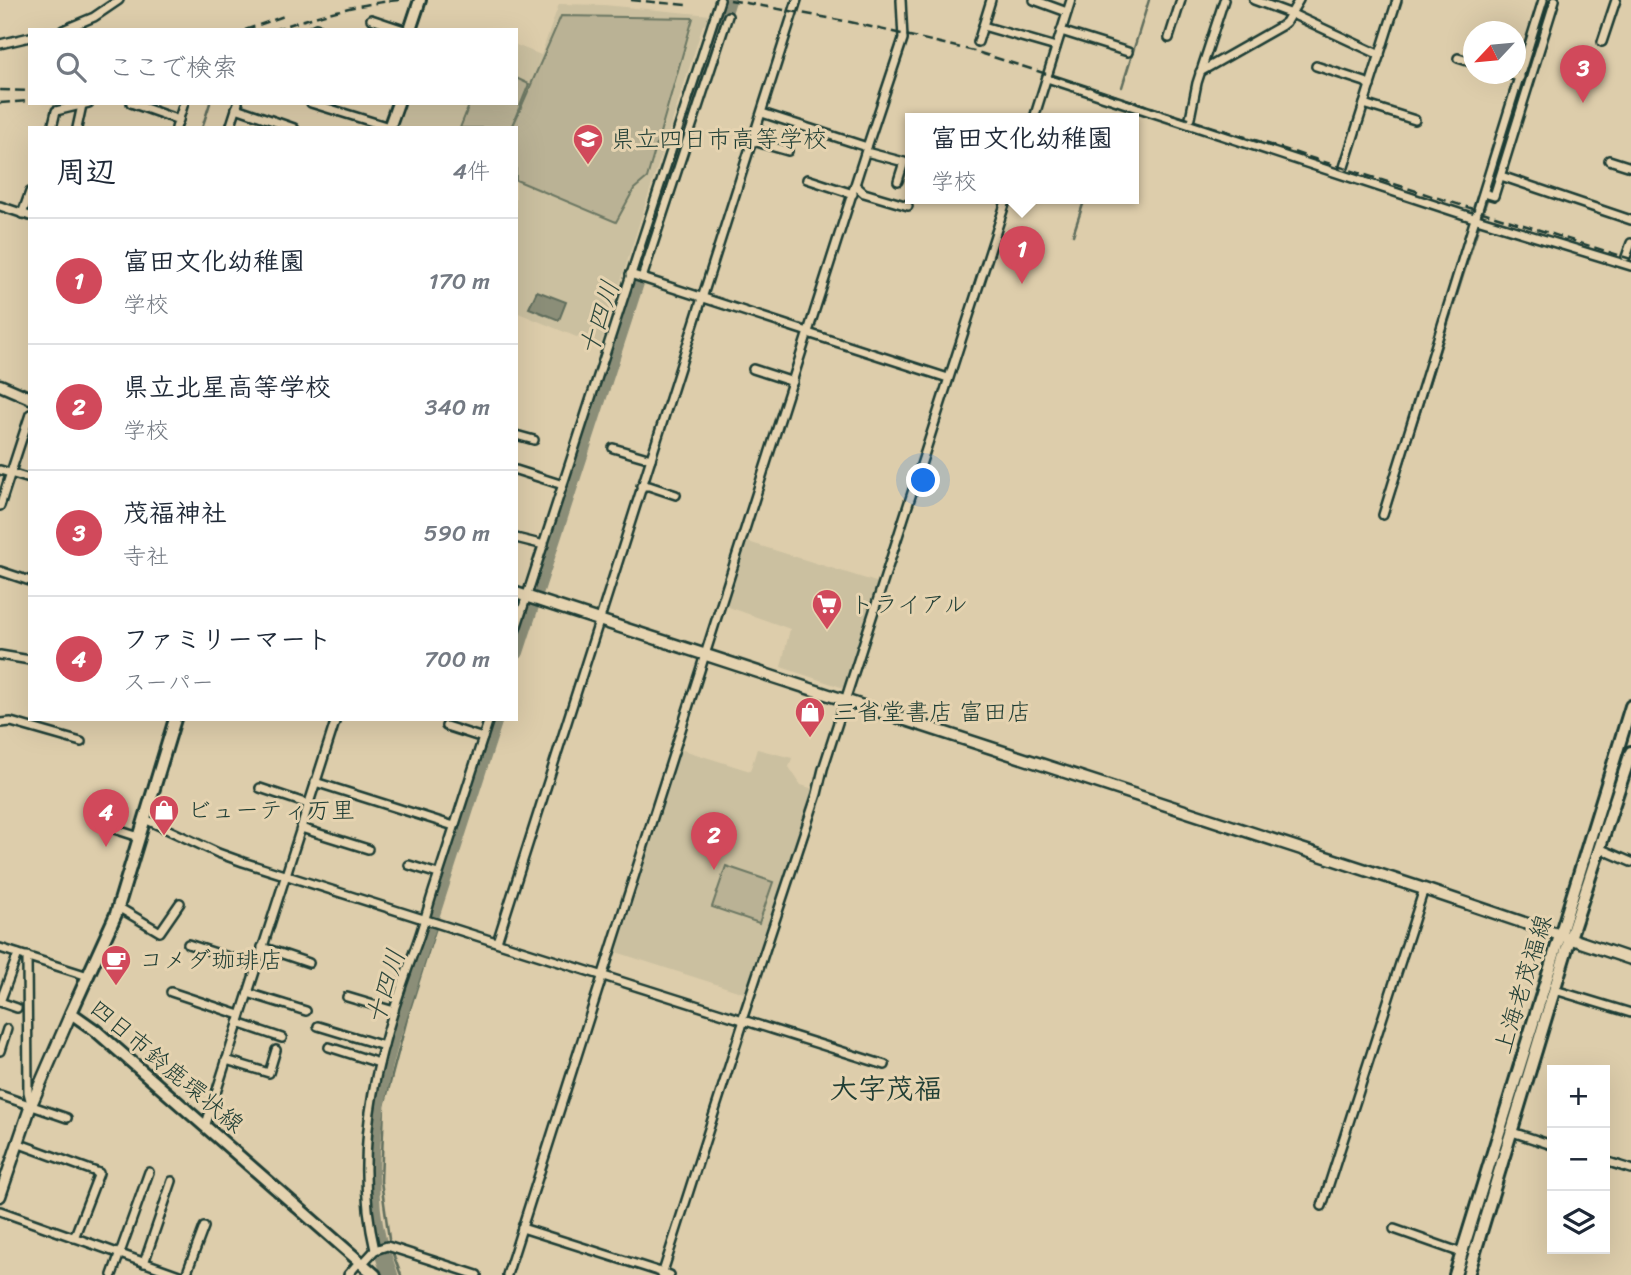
<!DOCTYPE html>
<html lang="ja">
<meta charset="utf-8">
<style>
:root{--surface:#fff;--page:#f6f6f7;--text:#1f2937;--muted:#747a83;--line:#e0e1e3;--accent:#d1495b}
body{margin:0;font-family:Sriracha,"Klee One",sans-serif;background:var(--page);color:var(--text)}
.controls{position:absolute;right:21px;bottom:21px;display:grid;overflow:hidden;border-radius:0px;box-shadow:0 7px 28px #0002}
.controls button{width:63px;height:63px;display:grid;place-items:center;padding:0;border:0;border-bottom:2px solid var(--line);background:var(--surface);color:var(--text);font:35px sans-serif}
.compass{position:absolute;left:1463px;top:21px;width:63px;height:63px;border-radius:50%;background:var(--surface);box-shadow:0 7px 28px #0002;rotate:244deg}
.you{position:absolute;left:924px;top:481px;width:24px;height:24px;margin:-18px;border:5px solid #fff;border-radius:50%;background:#1a73e8;box-shadow:0 0 0 10px #1a73e833}
.badge{display:grid;place-items:center;width:46px;height:46px;border-radius:50%;background:var(--accent);color:#fff;font-size:23px;font-weight:700}
.pin{position:absolute;translate:-50% -58px;filter:drop-shadow(0 2px 4px #0008)}
.pin::after{content:'';position:absolute;top:37px;width:24px;height:21px;background:inherit;clip-path:polygon(0 0,100% 0,50% 100%)}
.popup{position:absolute;left:905px;top:113px;width:234px;height:91px;box-sizing:border-box;display:grid;place-content:center;border-radius:0px;background:var(--surface);filter:drop-shadow(0 2px 5px #0005);font-size:23px;white-space:nowrap;color:var(--muted)}
.popup b{font-size:26px;color:var(--text)}
.popup::after{content:'';position:absolute;left:50%;top:100%;margin-left:-14px;border:14px solid transparent;border-top-color:var(--surface)}
.list{margin:0;padding:0;list-style:none}
h2{display:flex;justify-content:space-between;align-items:center;height:91px;margin:0;padding:0 28px;font-size:30px}
h2 small{font-size:23px;font-weight:400;color:var(--muted)}
.list li{display:grid;grid-template-columns:46px 1fr auto;gap:21px;align-items:center;box-sizing:border-box;height:126px;padding:0 28px;border-top:2px solid var(--line)}
.list b{display:block;font-size:26px;white-space:nowrap}
.list p{margin:0;font-size:23px;white-space:nowrap;color:var(--muted)}
.list em{font-size:23px;font-style:normal;color:var(--muted)}
.icon{flex:none;width:38px;height:38px;fill:none;stroke:currentColor;stroke-width:2;stroke-linecap:round;stroke-linejoin:round}
.map{position:relative;flex:none;width:1631px;height:1275px;overflow:hidden}
.search{position:absolute;background:var(--surface);box-shadow:0 7px 28px #0002;left:28px;top:28px;width:490px;height:77px;display:flex;align-items:center;gap:18px;box-sizing:border-box;padding:0 24px;border-radius:0px;color:var(--muted);font-size:26px}
.panel{position:absolute;background:var(--surface);box-shadow:0 7px 28px #0002;left:28px;top:126px;width:490px;height:595px;border-radius:0px}
.map>svg:first-child{display:block}
</style>
<div class="map">
<svg width="1631" height="1275" viewBox="0 0 1631 1275">
<rect width="100%" height="100%" fill="#ddcdab"/>
<filter id="ink" filterUnits="userSpaceOnUse"><feTurbulence type="fractalNoise" baseFrequency=".0143" numOctaves="2"/><feDisplacementMap in="SourceGraphic" scale="14" xChannelSelector="R" yChannelSelector="G"/><feConvolveMatrix kernelMatrix="1 2 1 2 8 2 1 2 1" color-interpolation-filters="sRGB"/></filter>
<g filter="url(#ink)">
<!-- built -->
<g fill="#cbc0a0">
<path d="M559 4 604 5 710 15 708 23 703 25 601 343 596 345 516 312V128H394L403 103H516V45L541 55Z"/>
<path d="M745 541 879 583 844 688 781 667 790 629 726 606Z"/>
<path d="M680 749 750 771 757 749 792 758 789 767 801 785 813 789 747 994 616 952Z"/>
</g>
<!-- green -->
<g fill="#bab295" stroke="#6c7864" stroke-width="2">
<path d="M561 16 693 18 647 178 634 189 616 222 516 180V128H512Z"/>
<path d="M516 78 529 84 511 128H460L470 103H516Z"/>
<path d="M726 866 773 882 759 923 712 907Z"/>
</g>
<!-- water -->
<path fill="#8b8e78" stroke="#606e5d" stroke-width="2" d="M537 291 566 302 559 320 529 308Z"/>
<g fill="none" stroke-linecap="round" stroke-linejoin="round">
<!-- stream -->
<g stroke="#606e5d" stroke-width="2.5">
<path d="M1122 87 1149 0"/>
<path d="M1111 118 1113 111"/>
<path d="M202 128 210 103"/>
<path d="M1482 215 1550 0"/>
<path d="M1073 235 1085 198"/>
<path d="M1388 513 1479 225"/>
<path d="M389 1239 381 1181 384 1106 408 1015 436 927"/>
<path d="M393 1254 401 1275"/>
<path d="M388 1270V1275"/>
</g>
<!-- river -->
<g stroke="#8b8e78" stroke-width="16">
<path d="M516 652 728 0"/>
<path d="M390 1275C386 1263 381 1251 378 1239 363 1178 375 1100 391 1041L495 719"/>
</g>
<!-- street casing -->
<g stroke="#1f3d34" stroke-width="12">
<g id="street">
<path d="M1034 0 1067 12"/>
<path d="M1254 0 1292 14 1380 55"/>
<path d="M371 19 404 30"/>
<path d="M983 26 1056 47"/>
<path d="M63 30 94 17 119 0"/>
<path d="M312 30 316 28 321 30"/>
<path d="M1061 31 1128 52"/>
<path d="M1169 38 1181 0"/>
<path d="M978 42 991 0"/>
<path d="M1602 42 1616 0"/>
<path d="M0 44 30 37"/>
<path d="M1458 58 1474 63"/>
<path d="M1316 66 1365 82 1370 86"/>
<path d="M1200 72 1281 26 1286 22 1299 0"/>
<path d="M1508 74 1520 77"/>
<path d="M1047 78 1477 219 1631 266"/>
<path d="M131 103 179 120"/>
<path d="M311 103 389 127"/>
<path d="M1364 104 1415 120"/>
<path d="M236 108 294 128"/>
<path d="M762 113 867 147"/>
<path d="M1034 118 1071 0"/>
<path d="M1190 118 1197 83 1224 0"/>
<path d="M52 128 56 111 89 103"/>
<path d="M77 128 82 105"/>
<path d="M176 128 184 103"/>
<path d="M230 128 238 103"/>
<path d="M753 141 788 151"/>
<path d="M866 152 904 162 898 181"/>
<path d="M1609 160 1631 167"/>
<path d="M1344 167 1397 0"/>
<path d="M1501 176 1631 220"/>
<path d="M807 179 853 194"/>
<path d="M856 186 864 193 908 206"/>
<path d="M1484 193 1494 196 1555 0"/>
<path d="M0 206 30 216"/>
<path d="M22 214 30 192"/>
<path d="M1626 257 1631 243"/>
<path d="M630 274 808 332"/>
<path d="M642 278 728 16"/>
<path d="M808 333 948 378"/>
<path d="M753 369 793 382"/>
<path d="M516 435 534 440"/>
<path d="M613 448 651 459"/>
<path d="M0 470 30 479"/>
<path d="M516 470 563 485"/>
<path d="M641 486H649L676 495"/>
<path d="M0 506 30 414"/>
<path d="M1383 515 1543 0"/>
<path d="M516 538 544 545"/>
<path d="M0 571 30 581"/>
<path d="M516 629 720 0"/>
<path d="M0 655 30 660"/>
<path d="M0 723 11 722 81 742"/>
<path d="M446 726 483 738"/>
<path d="M315 782 454 826"/>
<path d="M260 788 308 804"/>
<path d="M145 819 218 853 243 862 885 1065"/>
<path d="M105 826 139 837"/>
<path d="M301 828 368 849"/>
<path d="M1601 849 1631 862"/>
<path d="M409 865 438 874"/>
<path d="M118 907 160 932 180 903"/>
<path d="M497 942 797 0"/>
<path d="M188 944 256 966"/>
<path d="M262 947 309 963"/>
<path d="M0 948 88 976"/>
<path d="M27 956 28 1092 31 1104"/>
<path d="M1555 990 1631 1013"/>
<path d="M171 992 240 1015"/>
<path d="M248 993 306 1011"/>
<path d="M347 997 394 1011"/>
<path d="M0 1002 18 954"/>
<path d="M0 1002 17 1008"/>
<path d="M742 1020 817 794 823 769 1007 198"/>
<path d="M238 1023 282 1038"/>
<path d="M318 1026 384 1046"/>
<path d="M329 1047 379 1063"/>
<path d="M0 1051 7 1029"/>
<path d="M226 1060 269 1073 276 1050"/>
<path d="M0 1095 67 1118"/>
<path d="M205 1127 336 719"/>
<path d="M1512 1132 1552 1145"/>
<path d="M17 1143 99 1173 74 1238"/>
<path d="M1605 1161 1631 1169"/>
<path d="M1322 1206 1424 889"/>
<path d="M0 1211 179 1275"/>
<path d="M522 1228 670 1275"/>
<path d="M1394 1229 1462 1253"/>
<path d="M375 1250C350 1145 380 1042 417 943 425 921 430 899 438 877 455 824 472 772 489 719"/>
<path d="M144 1263 172 1181"/>
<path d="M363 1263 375 1250 387 1246 477 1275"/>
<path d="M112 1275 149 1172"/>
<path d="M186 1275 204 1227"/>
<path d="M348 1275 360 1261"/>
<path d="M507 1275 867 147 903 39 901 0"/>
<path d="M662 1275 744 1020"/>
</g>
</g>
<!-- secondary casing -->
<g stroke="#1f3d34" stroke-width="15">
<g id="secondary">
<path d="M0 385 30 398"/>
<path d="M516 593 1424 889 1631 959"/>
<path d="M0 1196 31 1105 71 1013"/>
</g>
</g>
<!-- primary casing -->
<g stroke="#1f3d34" stroke-width="16">
<g id="primary">
<path d="M410 30 420 0"/>
<path d="M389 128 398 103"/>
<path d="M175 719 116 914 71 1013 95 1030 375 1275"/>
<path d="M1455 1275 1631 706"/>
<path d="M1468 1275 1570 938 1631 752"/>
</g>
</g>
<!-- street -->
<use href="#street" stroke="#e5d3b0" stroke-width="7"/>
<!-- secondary -->
<use href="#secondary" stroke="#e5d3b0" stroke-width="10"/>
<!-- primary -->
<use href="#primary" stroke="#e5d3b0" stroke-width="10"/>
<!-- rail -->
<g stroke="#1f3d34" stroke-width="2.5" stroke-dasharray="10 5" stroke-linecap="butt">
<path d="M631 0 686 5"/>
<path d="M730 0 850 22 974 51 1631 259"/>
<path d="M245 30 284 16"/>
<path d="M273 30C315 16 356 4 399 0"/>
<path d="M0 90 30 91"/>
<path d="M0 103 30 101"/>
</g>
</g>
</g>
<!-- icons -->
<defs>
<g id="school-pin" transform="scale(1.575)"><path d="M0 17L-7.5 6A9.5 9.5 0 1 1 7.5 6Z" fill="#d1495b" stroke="#e5d3b0"/><path d="M0-5L7-2L0 1L-7-2ZM-4 1L0 2.5L4 1V4Q0 6-4 4Z" fill="#fff"/></g>
<g id="supermarket-pin" transform="scale(1.575)"><path d="M0 17L-7.5 6A9.5 9.5 0 1 1 7.5 6Z" fill="#d1495b" stroke="#e5d3b0"/><path d="M-6-5.5h2.5l.6 2H6L4.5 2H-2.5L-4.4-4H-6ZM-1.5 3.2a1.3 1.3 0 1 0 .1 0ZM3 3.2a1.3 1.3 0 1 0 .1 0Z" fill="#fff"/></g>
<g id="shop-pin" transform="scale(1.575)"><path d="M0 17L-7.5 6A9.5 9.5 0 1 1 7.5 6Z" fill="#d1495b" stroke="#e5d3b0"/><path d="M-5-2.5h2.3a2.7 3.5 0 0 1 5.4 0H5L5.5 6h-11ZM-1.5-2.5h3a1.5 2.3 0 0 0-3 0Z" fill="#fff"/></g>
<g id="cafe-pin" transform="scale(1.575)"><path d="M0 17L-7.5 6A9.5 9.5 0 1 1 7.5 6Z" fill="#d1495b" stroke="#e5d3b0"/><path d="M-5.5-4.5H6V0H3Q3 3.5 0 3.5H-2.5Q-5.5 3.5-5.5 0ZM3-3.2v2h1.7v-2ZM-6 4.5H4V6H-6Z" fill="#fff"/></g>
</defs>
<g fill-rule="evenodd">
<use href="#school-pin" x="588" y="139"/>
<use href="#supermarket-pin" x="827" y="604"/>
<use href="#shop-pin" x="810" y="712"/>
<use href="#shop-pin" x="164" y="810"/>
<use href="#cafe-pin" x="116" y="960"/>
</g>
<g text-anchor="middle" dominant-baseline="central" stroke-width="6" stroke-linejoin="round" paint-order="stroke">
<!-- poi labels -->
<g font-size="24" fill="#1f3d34" stroke="#e5d3b0" text-anchor="start">
<text x="611" y="139">県立四日市高等学校</text>
<text x="850" y="604">トライアル</text>
<text x="833" y="712">三省堂書店 富田店</text>
<text x="187" y="810">ビューティ万里</text>
<text x="139" y="960">コメダ珈琲店</text>
</g>
<!-- street labels -->
<g font-size="24" fill="#1f3d34" stroke="#e5d3b0">
<text transform="translate(1523 984) rotate(-73)">上海老茂福線</text>
<text transform="translate(167 1066) rotate(40)">四日市鈴鹿環状線</text>
</g>
<!-- water labels -->
<g font-size="26" font-style="italic" fill="#2f493e" stroke="#e5d3b0">
<text transform="translate(599 318) rotate(-72)">十四川</text>
<text transform="translate(385 987) rotate(-73)">十四川</text>
</g>
<!-- quarter labels -->
<g font-size="28" font-weight="bold" fill="#1f3d34" stroke="#e5d3b0">
<text x="886" y="1088">大字茂福</text>
</g>
</g>
</svg>
<div class="controls">
<button>+</button>
<button>−</button>
<button><svg class="icon" aria-label="layers" viewBox="0 0 24 24"><path d="M12 4l9 5-9 5-9-5zM3 14l9 5 9-5"/></svg></button>
</div>
<svg class="compass" viewBox="-18 -18 36 36"><path d="M0-13l5 13h-10z" fill="#e53935"/><path d="M0 13l5-13h-10z" fill="#747a83"/></svg>
<div class="you"></div>
<div class="pin badge" style="left:1022px;top:284px">1</div>
<div class="popup"><b>富田文化幼稚園</b>学校</div>
<div class="pin badge" style="left:714px;top:870px">2</div>
<div class="pin badge" style="left:1583px;top:103px">3</div>
<div class="pin badge" style="left:106px;top:847px">4</div>
<div class="search"><svg class="icon" aria-label="search" viewBox="0 0 24 24"><circle cx="10" cy="10" r="6"/><path d="M15 15l6 6"/></svg>ここで検索</div>
<section class="panel">
<h2>周辺<small>4件</small></h2>
<ul class="list">
<li><span class="badge">1</span><div><b>富田文化幼稚園</b><p>学校</p></div><em>170 m</em></li>
<li><span class="badge">2</span><div><b>県立北星高等学校</b><p>学校</p></div><em>340 m</em></li>
<li><span class="badge">3</span><div><b>茂福神社</b><p>寺社</p></div><em>590 m</em></li>
<li><span class="badge">4</span><div><b>ファミリーマート</b><p>スーパー</p></div><em>700 m</em></li>
</ul>
</section>
</div>
